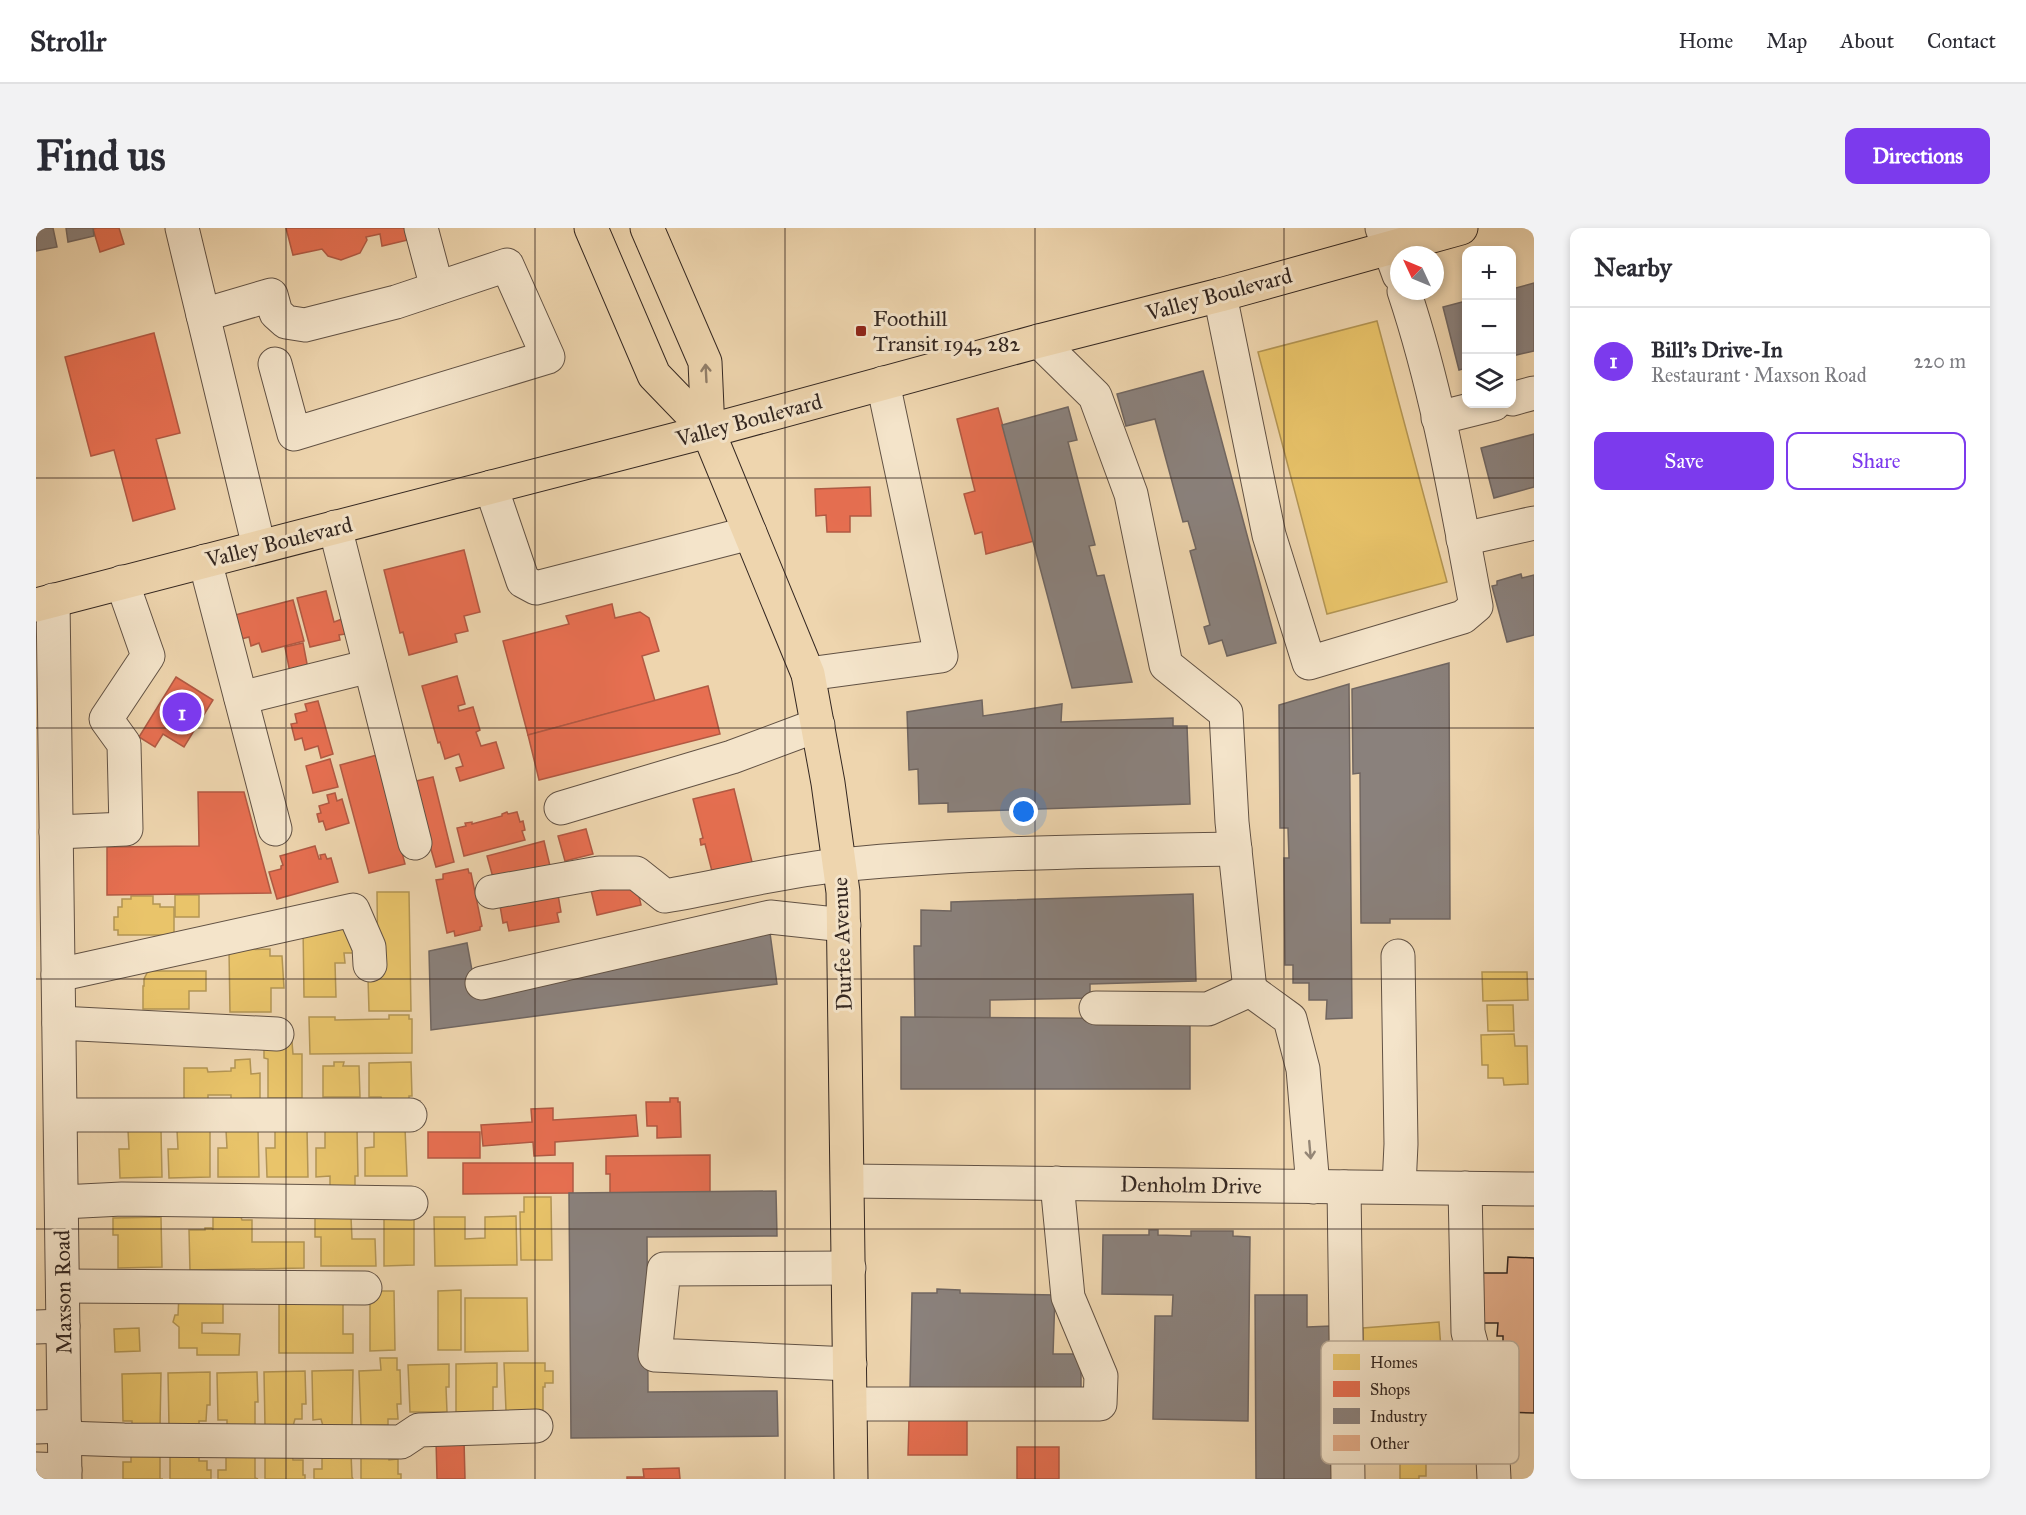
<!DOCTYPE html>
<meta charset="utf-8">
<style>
:root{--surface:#fff;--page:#f2f2f3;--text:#2b2b33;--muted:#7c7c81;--line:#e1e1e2;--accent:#7c3aed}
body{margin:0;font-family:"IM FELL Great Primer",serif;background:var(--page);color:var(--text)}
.controls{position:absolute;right:18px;top:18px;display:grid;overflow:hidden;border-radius:12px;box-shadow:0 3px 9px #0003}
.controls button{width:54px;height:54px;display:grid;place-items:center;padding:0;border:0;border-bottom:2px solid var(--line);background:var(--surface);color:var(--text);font:30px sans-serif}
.compass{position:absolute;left:1354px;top:18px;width:54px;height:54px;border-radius:50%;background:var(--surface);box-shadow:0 3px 9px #0003;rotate:314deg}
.you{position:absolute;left:988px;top:584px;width:21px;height:21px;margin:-15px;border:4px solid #fff;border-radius:50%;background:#1a73e8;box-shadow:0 0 0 9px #1a73e833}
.badge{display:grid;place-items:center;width:39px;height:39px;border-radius:50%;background:var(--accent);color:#fff;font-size:20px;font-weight:700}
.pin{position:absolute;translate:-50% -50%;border:3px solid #fff;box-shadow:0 2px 6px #0006}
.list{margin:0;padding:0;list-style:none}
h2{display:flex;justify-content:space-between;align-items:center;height:78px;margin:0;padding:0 24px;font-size:26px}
h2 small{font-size:20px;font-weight:400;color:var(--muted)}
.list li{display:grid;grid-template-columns:39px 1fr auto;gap:18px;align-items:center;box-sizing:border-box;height:108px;padding:0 24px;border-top:2px solid var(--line)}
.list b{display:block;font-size:22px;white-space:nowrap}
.list p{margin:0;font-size:20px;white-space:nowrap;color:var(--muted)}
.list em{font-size:20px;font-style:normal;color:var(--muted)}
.actions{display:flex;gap:12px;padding:18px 24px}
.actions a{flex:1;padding:14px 0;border:2px solid var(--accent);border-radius:12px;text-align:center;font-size:21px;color:var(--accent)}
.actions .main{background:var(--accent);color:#fff}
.icon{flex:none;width:33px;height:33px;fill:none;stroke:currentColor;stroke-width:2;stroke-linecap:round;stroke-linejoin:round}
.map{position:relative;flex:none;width:1498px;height:1251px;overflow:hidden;border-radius:12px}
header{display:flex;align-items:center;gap:36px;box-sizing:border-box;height:84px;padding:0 30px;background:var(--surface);border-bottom:2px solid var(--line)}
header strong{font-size:28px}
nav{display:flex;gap:33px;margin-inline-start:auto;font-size:21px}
.intro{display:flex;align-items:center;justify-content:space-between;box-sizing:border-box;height:144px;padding:0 36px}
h1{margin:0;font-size:42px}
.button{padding:15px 27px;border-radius:12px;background:var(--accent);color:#fff;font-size:21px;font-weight:700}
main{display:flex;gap:36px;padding:0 36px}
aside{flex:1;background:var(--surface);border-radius:12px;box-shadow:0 3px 9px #0003}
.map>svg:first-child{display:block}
</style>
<header>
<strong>Strollr</strong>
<nav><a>Home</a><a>Map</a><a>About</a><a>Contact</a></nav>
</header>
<div class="intro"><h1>Find us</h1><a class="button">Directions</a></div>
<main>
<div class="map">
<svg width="1498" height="1251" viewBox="0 0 1498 1251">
<rect width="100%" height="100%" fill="#eed5ae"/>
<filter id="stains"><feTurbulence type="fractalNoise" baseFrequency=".00333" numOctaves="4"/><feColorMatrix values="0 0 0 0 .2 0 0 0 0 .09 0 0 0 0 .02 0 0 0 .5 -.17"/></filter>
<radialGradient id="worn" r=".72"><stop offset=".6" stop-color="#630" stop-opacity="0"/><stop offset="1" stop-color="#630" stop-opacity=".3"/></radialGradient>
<!-- homes -->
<g fill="#e9c46a" stroke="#b39554" stroke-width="1.5">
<path d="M1341 93 1411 354 1291 386 1222 124Z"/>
<path d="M341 664H373L375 783H333L332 750H342Z"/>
<rect x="139" y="667" width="24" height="22"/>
<path d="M95 668H117V676H124V679H138V707H82V702H78V689H82V679H86V671H95Z"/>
<path d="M267 698 321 699V725H308L309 735H299L300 769H268Z"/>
<path d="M234 721V728H246L248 760H235V784H194L193 722Z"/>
<path d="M112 743H170V763H153V781H107V758H108V751Z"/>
<path d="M1446 744H1491L1492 772 1447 773Z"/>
<path d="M1451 777H1477L1478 803H1452Z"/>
<path d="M353 787H373V791H376V825L274 826 273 789H299V792L353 791Z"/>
<path d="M1478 806 1479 818H1491L1492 856 1468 857 1467 850H1452V837H1446L1445 807Z"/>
<path d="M228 814H256L257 826H266V870H232V831L228 830Z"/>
<path d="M214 831 215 846 224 845V870L195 871V867H172V874H148V840H171L172 844 195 843V840H199V832Z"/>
<path d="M298 834H308L307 838H323L324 869H287V838H298Z"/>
<path d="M375 834 376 868H373V872L346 873 345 869H333V835Z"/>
<path d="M321 900 322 948H319V958H294V948L280 949V920H289V901Z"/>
<path d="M369 900 371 948H329V920L338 919V901Z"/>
<path d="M174 901V949L133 950 132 921H142L141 902Z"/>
<path d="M222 901 223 949H182V920H191L190 902Z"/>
<path d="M239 901H271L272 949H231L230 920H239Z"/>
<path d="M92 902H125L126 949 84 950 83 921H93Z"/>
<path d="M488 969H515L516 1032H485L484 984H488Z"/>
<path d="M480 988 481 1037 399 1038 398 989H429V1011L449 1010V989Z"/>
<path d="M125 989 126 1039 82 1040V1007H77V990Z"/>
<path d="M177 989H205L206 992H216V1014H268V1040L154 1042 153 1002H169V1000H176L177 1002Z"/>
<path d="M315 989 316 1011H339L340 1038H285V1009H279V990Z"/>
<path d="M378 989V1037L348 1038V990Z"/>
<path d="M425 1062V1122H402V1063Z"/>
<path d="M334 1063H358L359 1122 334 1123Z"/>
<path d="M143 1067H187V1095H166V1105L204 1106 203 1127H161V1120H143V1099L137 1094 139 1087H142Z"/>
<path d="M429 1070H491L492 1123 429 1124Z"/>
<path d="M307 1071V1106H317V1125H243V1072Z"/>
<path d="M1403 1094 1405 1121 1402 1125 1392 1129H1365V1137L1357 1138V1153H1327V1100Z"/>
<path d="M103 1100 104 1123 79 1124 78 1101Z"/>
<path d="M344 1130H361V1142H364L365 1176H361L362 1191H352V1197L325 1198 323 1143 345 1142Z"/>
<path d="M461 1135V1159H457V1183L420 1184V1136Z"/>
<path d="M468 1135H509V1143H517V1155H509V1159H507V1182L470 1183Z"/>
<path d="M413 1136V1159H410L411 1184H374L372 1137Z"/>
<path d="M317 1142 316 1198H287L285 1191 277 1192 276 1143Z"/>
<path d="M269 1143 270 1176H266V1191H259L257 1198H229L228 1144Z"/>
<path d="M174 1144V1177H171L170 1193H163V1196L133 1199 132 1145Z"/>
<path d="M221 1144 222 1174H219V1198L191 1199V1192H182L181 1145Z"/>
<path d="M125 1145 124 1199 96 1200V1193H87L86 1146Z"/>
<path d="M1364 1212H1390V1248H1383V1251H1364Z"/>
<path d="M256 1225 257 1232H267V1247H269V1251H229V1226Z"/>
<path d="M315 1225 316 1249 317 1251H278V1241H286V1228Z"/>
<path d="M325 1225H353V1232L362 1231V1246H365V1251H325Z"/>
<path d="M219 1226V1250L222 1251H182V1242H190V1229Z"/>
<path d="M95 1227H124V1251H127H87V1234H95Z"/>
<path d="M134 1227 163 1229V1233H171V1242H175V1251H134Z"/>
</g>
<!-- shops -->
<g fill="#e76f51" stroke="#b15943" stroke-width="1.5">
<path d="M61 0H83L88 16 64 24 57 1Z"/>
<path d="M250 0H373L376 11 346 18 344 6 330 9 331 12 324 25 305 32 292 28 286 21 257 27Z"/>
<path d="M118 105 144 205 120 211 139 281 97 293 78 222 55 228 29 129Z"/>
<path d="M962 180 998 313 950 326 946 304 939 306 928 266 939 263 921 191Z"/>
<path d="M834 259 835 288H814V304H791L790 287 780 288 779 261Z"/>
<path d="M428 322 444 384 428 388 432 403 419 406 421 414 373 427 367 404 364 405 348 342Z"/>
<path d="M290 363 298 394 306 391 310 406 303 407 304 412 274 419 261 370Z"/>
<path d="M257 372 268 413 226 424 223 415 215 418 213 409 205 411 199 387Z"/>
<path d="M576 376 579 390 604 384 613 390 623 423 606 428 619 473 492 507 467 413 533 396 530 388Z"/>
<path d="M267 415 272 441 254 445 249 419Z"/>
<path d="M421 448 429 476 422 478 423 483 437 479 444 502 440 504 445 518 460 514 468 540 424 553 420 540 427 538 423 526 409 531 404 514 402 515 386 458Z"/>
<path d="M140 449 177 472 148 519 127 506 119 519 103 509Z"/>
<path d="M672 458 684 506 503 552 492 507Z"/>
<path d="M282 473 297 526 285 530 282 518 269 522 266 510 259 512 255 496 261 495 259 486 271 483 269 476Z"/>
<path d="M341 527 369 636 333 645 304 537Z"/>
<path d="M294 531 302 559 277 565 270 538Z"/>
<path d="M397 549 418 634 400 639 376 554Z"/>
<path d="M698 561 717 638 677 647 669 616 665 617 664 611 667 610 657 571Z"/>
<path d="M162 564H208L235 665 71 667V619L163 618Z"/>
<path d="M299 565 301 573 306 571 313 595 290 602 287 593 283 594 281 586 285 585 283 578 293 575 291 567Z"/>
<path d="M471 584 472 586 481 584 484 594 487 593 489 602 486 603 489 612 428 628 421 600 430 598 429 595 436 594V596L466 588V586Z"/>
<path d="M550 601 557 626 529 633 522 608Z"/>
<path d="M508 613 514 638 458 653 451 628Z"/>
<path d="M279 618 283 631H285L284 627 289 626 291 631 295 630 302 654 241 671 233 644 245 641V638L247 637 244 628Z"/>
<path d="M432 641 433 645H435L446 698 444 699V702L419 708 418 703 411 705 400 652 407 651V646Z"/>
<path d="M576 657 604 663 602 664 605 677 561 687 555 662Z"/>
<path d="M521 661 525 684 521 685 523 694 473 703 471 694 467 695 463 672Z"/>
<path d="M634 870H642V874H644L645 909 621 910V898H611L610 874H634Z"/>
<path d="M517 880V892L600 887 602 908 519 914V927L498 928 497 914 447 918 445 897 496 894 495 881Z"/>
<rect x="392" y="904" width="52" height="26"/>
<path d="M674 927V964L574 965V946H570V928Z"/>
<path d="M427 935H537V965L427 966Z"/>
<path d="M873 1190H931V1227H872Z"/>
<path d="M400 1212H428L429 1251H401Z"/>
<rect x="981" y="1219" width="42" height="32"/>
<path d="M643 1240 644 1251H591V1249H608L607 1241Z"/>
</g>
<!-- industry -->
<g fill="#8a817c" stroke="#706661" stroke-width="1.5">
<path d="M0 0H17L21 19 0 23Z"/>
<path d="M30 0H57L58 8 32 14Z"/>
<path d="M1498 55V123L1476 128V61Z"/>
<path d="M1430 73V140L1423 142 1407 79Z"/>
<path d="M1167 143 1240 415 1191 428 1186 412 1173 416 1168 399 1174 397 1154 323 1160 321 1152 293 1147 294 1119 191 1090 198 1081 166Z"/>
<path d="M1032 179 1041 212 1032 214 1059 317 1053 318 1061 348 1068 347 1096 454 1036 460 966 197Z"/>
<path d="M1498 206V259L1458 270 1445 220Z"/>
<path d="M1485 346 1486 350 1498 347V407L1471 414 1456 358 1461 357V353Z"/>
<path d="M1413 435 1414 691H1354V695H1325L1324 545 1317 546 1316 461Z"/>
<path d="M1313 456 1316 790 1290 791 1291 772H1273V755H1257V737H1249L1248 630H1253L1252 600H1244L1243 477Z"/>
<path d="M946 472 947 488 1026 476 1025 494 1137 490V498H1151L1154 576 912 584V575L883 576 882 541 873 542 871 484Z"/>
<path d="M1157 666 1160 753 1054 756V770L954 772V791L879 789 878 718H885V682L915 683V674Z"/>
<path d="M734 705 741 756 395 802 393 723 431 715 439 759Z"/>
<path d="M865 789 1154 791V861H865Z"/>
<path d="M740 963 741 1008 611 1009 612 1164 741 1163 742 1208 535 1210 533 965Z"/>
<path d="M1113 1002H1122V1007L1155 1008V1003H1197V1008L1214 1009 1212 1193 1117 1191 1119 1088H1136L1137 1067 1066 1066 1067 1007H1113Z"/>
<path d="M901 1061 924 1062V1065L1019 1067 1017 1126H1045V1163L874 1159 876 1065H901Z"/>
<path d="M1219 1067H1271V1099L1295 1098 1296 1251H1220Z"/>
</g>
<!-- building -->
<path fill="#e1ab87" stroke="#342721" stroke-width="1.5" d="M1472 1029 1498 1030V1185L1467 1184V1108H1461L1462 1095H1440V1045H1471Z"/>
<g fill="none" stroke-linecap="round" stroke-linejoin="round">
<!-- minor casing -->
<g stroke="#625244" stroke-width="35">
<g id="minor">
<path d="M146 0 223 319"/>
<path d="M385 0 401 60"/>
<path d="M1346 0 1363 47"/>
<path d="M1184 67 1233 307 1273 435 1427 389 1440 378C1420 272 1402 165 1368 63"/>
<path d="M167 87 235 67 240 85 250 94 269 97 360 74 471 37 512 129 258 206 239 136"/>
<path d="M1003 113 1059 168 1095 266 1130 437 1190 485 1196 594 1214 762 1172 781 1060 780"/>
<path d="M1476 171 1498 165"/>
<path d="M1402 190 1458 176"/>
<path d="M455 259 487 353 500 360 714 305"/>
<path d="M299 299 379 615"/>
<path d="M1427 311 1498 295"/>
<path d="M169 333 239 601"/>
<path d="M17 372 29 1251"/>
<path d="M772 446 905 428 847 155"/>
<path d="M205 470 334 438"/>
<path d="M525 580 696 529 782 497"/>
<path d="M20 604 90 601 88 516 70 491 112 428 86 354"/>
<path d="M456 664 563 645H600L629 668C688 658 745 643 804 637 935 624 1067 623 1199 621"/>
<path d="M1362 728 1365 916 1363 959"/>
<path d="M22 747 317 682 333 719 334 737"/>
<path d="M446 755 734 689 808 697"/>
<path d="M1214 762 1254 791 1267 841 1277 959"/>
<path d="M23 795 241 806"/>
<path d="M25 887H374"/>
<path d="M812 953 1498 961"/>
<path d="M1308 959 1312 1251"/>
<path d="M1429 960 1432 1104 1455 1191 1458 1251"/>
<path d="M26 974 86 971 375 975"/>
<path d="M813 1040 628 1041 619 1127 814 1136"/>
<path d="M27 1058 329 1060"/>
<path d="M0 1099 27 1098"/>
<path d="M815 1176H1064L1065 1148 1032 1069 1021 955"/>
<path d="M0 1199 29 1198"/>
<path d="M29 1210 88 1212 365 1214 383 1202 500 1198"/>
<path d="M0 1241 29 1242"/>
</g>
</g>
<!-- major casing -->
<g stroke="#342721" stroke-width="35">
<g id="major">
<path d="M555 0 618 147 672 203"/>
<path d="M611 0 669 134 672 203 772 446 792 555 807 664 815 1251"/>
<path d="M0 377 672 203 1003 113 1184 67 1425 0"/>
</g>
</g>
<!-- minor -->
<use href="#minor" stroke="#f4e4ca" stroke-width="33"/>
<!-- major -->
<use href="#major" stroke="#eed5ae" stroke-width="33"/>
</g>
<!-- one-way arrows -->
<defs><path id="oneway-shaft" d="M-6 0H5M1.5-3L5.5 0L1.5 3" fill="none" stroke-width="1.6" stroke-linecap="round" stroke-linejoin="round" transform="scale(1.5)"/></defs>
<use stroke="#917e68" href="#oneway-shaft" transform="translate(670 145) rotate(-93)"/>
<use stroke="#948676" href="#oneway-shaft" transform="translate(1274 922) rotate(85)"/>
<!-- grid -->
<path fill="none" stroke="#342721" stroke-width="1.5" stroke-opacity="0.55" d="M250 0V1251M499 0V1251M749 0V1251M999 0V1251M1248 0V1251M0 250H1498M0 500H1498M0 751H1498M0 1001H1498"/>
<!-- markers -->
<rect fill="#8f2418" stroke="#f4e4ca" stroke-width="2" x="819" y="97" width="12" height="12" rx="3"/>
<g text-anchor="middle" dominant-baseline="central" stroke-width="6" stroke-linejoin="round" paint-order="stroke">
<!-- street labels -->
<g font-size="22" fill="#342721" stroke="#f4e4ca">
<text transform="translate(1183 66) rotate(-15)">Valley Boulevard</text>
<text transform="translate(713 192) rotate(-15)">Valley Boulevard</text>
<text transform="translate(243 314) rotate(-14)">Valley Boulevard</text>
<text transform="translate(806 716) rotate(-92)">Durfee Avenue</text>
<text transform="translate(1155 957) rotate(1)">Denholm Drive</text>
<text transform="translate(27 1064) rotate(-91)">Maxson Road</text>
</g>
<!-- poi labels -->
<g font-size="22" fill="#342721" stroke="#f4e4ca" text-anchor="start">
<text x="837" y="90">Foothill<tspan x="837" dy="25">Transit 194, 282</tspan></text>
</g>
</g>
<!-- legend -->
<rect x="1285" y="1113" width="198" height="123" rx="9" fill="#f4e4ca" stroke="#baab97" stroke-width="1.5"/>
<rect x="1297" y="1126" width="27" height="16" fill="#e9c46a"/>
<rect x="1297" y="1153" width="27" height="16" fill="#e76f51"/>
<rect x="1297" y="1180" width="27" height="16" fill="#8a817c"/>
<rect x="1297" y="1207" width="27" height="16" fill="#e1ab87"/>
<g font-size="16" fill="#342721">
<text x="1334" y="1140">Homes</text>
<text x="1334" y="1167">Shops</text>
<text x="1334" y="1194">Industry</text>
<text x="1334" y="1221">Other</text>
</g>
<rect width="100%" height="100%" filter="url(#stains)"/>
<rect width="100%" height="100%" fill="url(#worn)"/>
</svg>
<div class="controls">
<button>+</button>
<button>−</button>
<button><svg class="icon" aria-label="layers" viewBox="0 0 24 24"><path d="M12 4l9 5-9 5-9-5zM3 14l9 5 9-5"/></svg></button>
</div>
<svg class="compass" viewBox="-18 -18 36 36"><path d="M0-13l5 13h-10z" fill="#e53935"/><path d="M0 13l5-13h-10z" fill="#7c7c81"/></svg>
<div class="you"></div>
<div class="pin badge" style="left:146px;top:484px">1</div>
</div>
<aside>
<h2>Nearby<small></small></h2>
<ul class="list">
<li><span class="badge">1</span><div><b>Bill's Drive-In</b><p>Restaurant · Maxson Road</p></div><em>220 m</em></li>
</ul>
<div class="actions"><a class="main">Save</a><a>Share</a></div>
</aside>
</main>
